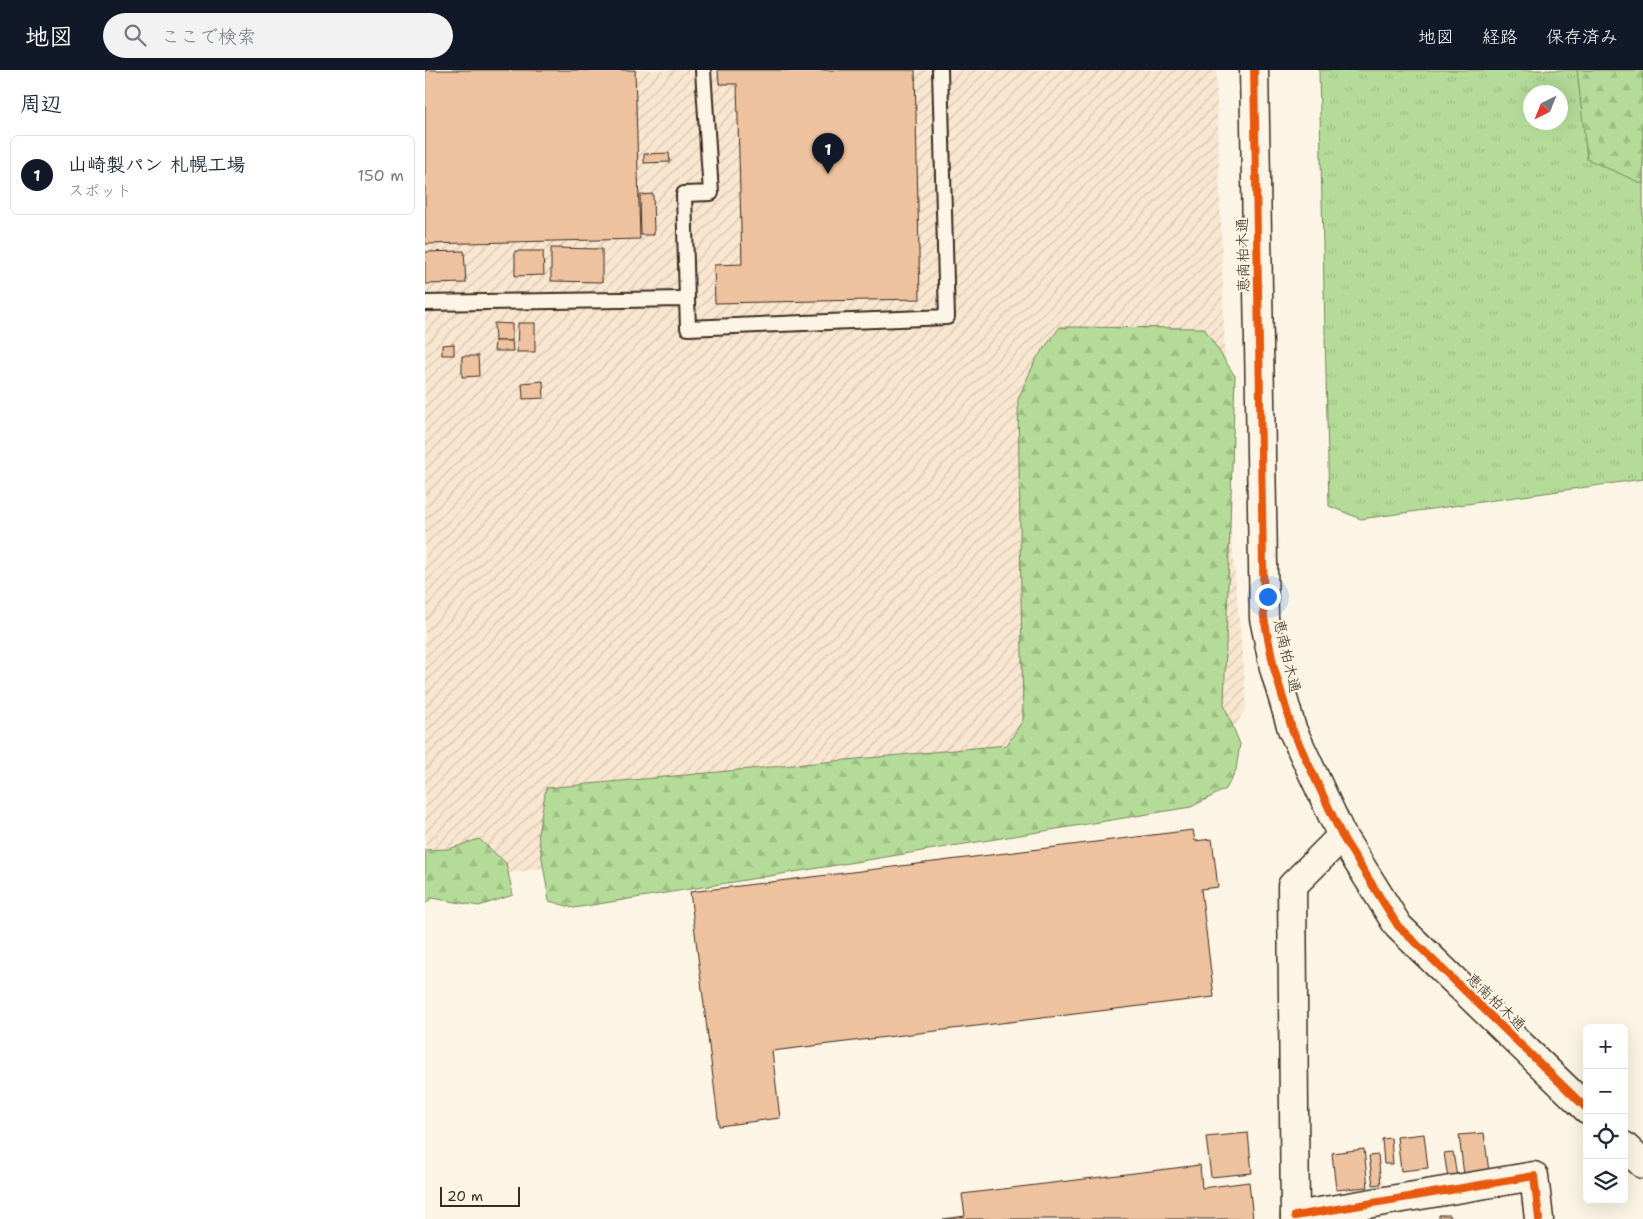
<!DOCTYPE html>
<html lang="ja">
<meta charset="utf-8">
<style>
:root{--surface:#fff;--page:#f2f2f3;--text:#1f2937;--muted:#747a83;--line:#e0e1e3;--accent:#111827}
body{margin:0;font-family:"Shantell Sans","Klee One",sans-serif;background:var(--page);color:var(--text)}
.controls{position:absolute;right:15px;bottom:15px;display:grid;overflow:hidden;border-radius:8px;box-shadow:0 5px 20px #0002}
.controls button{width:45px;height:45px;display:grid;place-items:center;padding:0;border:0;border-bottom:1px solid var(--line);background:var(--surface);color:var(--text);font:25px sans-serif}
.compass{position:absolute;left:1098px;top:15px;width:45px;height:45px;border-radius:50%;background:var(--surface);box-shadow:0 5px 20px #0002;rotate:223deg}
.scale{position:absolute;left:15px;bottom:12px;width:80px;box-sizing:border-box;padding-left:5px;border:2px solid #3b2a1e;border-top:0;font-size:14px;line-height:18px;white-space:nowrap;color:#3b2a1e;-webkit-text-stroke:4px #fcf5e5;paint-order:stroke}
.you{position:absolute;left:842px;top:526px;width:18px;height:18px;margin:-12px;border:4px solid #fff;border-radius:50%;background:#1a73e8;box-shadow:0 0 0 8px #1a73e833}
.badge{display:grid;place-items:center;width:32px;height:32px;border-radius:50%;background:var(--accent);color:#fff;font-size:16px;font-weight:700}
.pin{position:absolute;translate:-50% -41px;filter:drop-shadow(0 1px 2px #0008)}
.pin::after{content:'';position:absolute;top:26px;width:18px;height:15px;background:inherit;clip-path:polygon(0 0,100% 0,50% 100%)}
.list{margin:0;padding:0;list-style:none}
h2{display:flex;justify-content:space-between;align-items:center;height:65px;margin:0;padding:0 20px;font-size:21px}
h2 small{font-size:16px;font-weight:400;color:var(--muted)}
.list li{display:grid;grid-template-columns:32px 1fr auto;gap:15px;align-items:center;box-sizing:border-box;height:80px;margin:0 10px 10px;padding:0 10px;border:1px solid var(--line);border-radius:8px}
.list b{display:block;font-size:19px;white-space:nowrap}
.list p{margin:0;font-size:16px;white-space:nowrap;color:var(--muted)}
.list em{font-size:16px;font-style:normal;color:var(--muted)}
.icon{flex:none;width:28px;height:28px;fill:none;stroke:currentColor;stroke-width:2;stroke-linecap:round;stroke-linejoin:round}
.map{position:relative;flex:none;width:1218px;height:1149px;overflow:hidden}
header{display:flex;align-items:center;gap:30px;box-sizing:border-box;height:70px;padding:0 25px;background:var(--accent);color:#fff}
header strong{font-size:24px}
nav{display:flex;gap:28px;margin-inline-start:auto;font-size:18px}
.search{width:350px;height:45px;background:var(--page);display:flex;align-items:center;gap:12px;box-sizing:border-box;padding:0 18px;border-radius:28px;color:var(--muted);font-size:19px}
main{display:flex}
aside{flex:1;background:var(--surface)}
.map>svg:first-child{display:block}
</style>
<header>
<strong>地図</strong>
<div class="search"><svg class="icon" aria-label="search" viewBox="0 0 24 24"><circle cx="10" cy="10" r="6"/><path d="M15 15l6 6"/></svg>ここで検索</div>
<nav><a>地図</a><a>経路</a><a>保存済み</a></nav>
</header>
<main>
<aside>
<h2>周辺<small></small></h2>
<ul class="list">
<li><span class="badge">1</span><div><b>山崎製パン 札幌工場</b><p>スポット</p></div><em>150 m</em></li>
</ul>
</aside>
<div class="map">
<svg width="1218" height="1149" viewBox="0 0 1218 1149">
<defs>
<pattern id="industrial-furrows" width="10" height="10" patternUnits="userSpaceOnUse" patternTransform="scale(1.25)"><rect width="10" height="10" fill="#f8e6d0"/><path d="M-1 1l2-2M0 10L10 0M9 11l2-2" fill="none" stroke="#d6c5b2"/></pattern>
<pattern id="grass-tufts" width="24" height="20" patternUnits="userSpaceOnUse" patternTransform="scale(1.25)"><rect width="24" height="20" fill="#b4dc98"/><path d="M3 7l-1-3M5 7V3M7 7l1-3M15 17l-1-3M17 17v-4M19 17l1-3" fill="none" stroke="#9cbd83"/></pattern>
<pattern id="forest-firs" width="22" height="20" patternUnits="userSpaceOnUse" patternTransform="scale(1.25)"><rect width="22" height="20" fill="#b4dc98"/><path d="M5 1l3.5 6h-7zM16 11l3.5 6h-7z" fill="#9cbd83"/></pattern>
</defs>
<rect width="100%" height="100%" fill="#fcf5e5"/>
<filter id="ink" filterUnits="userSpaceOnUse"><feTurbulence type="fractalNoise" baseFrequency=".02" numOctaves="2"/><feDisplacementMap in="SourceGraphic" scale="10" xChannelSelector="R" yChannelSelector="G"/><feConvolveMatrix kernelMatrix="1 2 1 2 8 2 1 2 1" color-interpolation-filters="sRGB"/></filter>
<g filter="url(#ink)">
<!-- industrial -->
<path fill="url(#industrial-furrows)" d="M0 0H791L805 450 822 637 787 690 0 817Z"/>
<!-- grass -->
<path fill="url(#grass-tufts)" stroke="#78835b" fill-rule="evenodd" d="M894 0H1218V409L936 449 904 436ZM1106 22H1136V52H1106Z"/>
<!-- forest -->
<g fill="url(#forest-firs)" stroke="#78835b">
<path d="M1152 0H1218V114L1162 89Z"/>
<path d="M635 257 779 258 810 306 799 635 815 674 811 700 801 719 766 737 149 838 124 831 113 764 121 718 582 675 598 650 593 329 611 289Z"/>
<path d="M54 769 81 793 88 825 54 836 7 828 0 834V780L24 779Z"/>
</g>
<!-- building -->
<g fill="#eec29e" stroke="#3b2a1e">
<path d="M0 0H210L215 169 0 174Z"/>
<path d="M293 0H490L495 229 290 233 289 195 317 194 312 14H294Z"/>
<path d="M244 83 245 92 219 93V84Z"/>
<path d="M228 124 229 165H216L215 125Z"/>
<path d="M126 178 177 179V212L126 211Z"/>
<path d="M39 181 41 213 0 214V182Z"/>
<path d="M90 181H118L119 205 90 206Z"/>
<path d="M69 253 87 254V271H70Z"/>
<path d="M93 253H110V282H92Z"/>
<path d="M70 271H87L88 281H69Z"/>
<path d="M29 274V285H17V275Z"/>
<path d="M37 286H53L54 306 37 307Z"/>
<path d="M118 311 119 328 98 329 97 313Z"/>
<path d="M768 760 770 771 787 769 793 817 776 819 789 927 347 981 355 1048 294 1056 265 822Z"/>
<path d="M823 1063 827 1103 786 1107 781 1067Z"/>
<path d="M1059 1063 1064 1102 1039 1105 1034 1065Z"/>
<path d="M999 1064 1003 1098 976 1101 972 1067Z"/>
<path d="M966 1068 968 1094H959L957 1069Z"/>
<path d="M939 1079 943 1117 911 1120 907 1083Z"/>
<path d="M1028 1082 1032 1107 1023 1108 1019 1083Z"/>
<path d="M953 1085 956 1114 948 1115 944 1086Z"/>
<path d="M775 1095 777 1118 824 1112 828 1149H518L540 1146 537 1124Z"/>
<path d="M1014 1145H1024L1025 1149H1014Z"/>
</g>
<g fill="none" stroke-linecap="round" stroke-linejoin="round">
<!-- service casing -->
<g stroke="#3b2a1e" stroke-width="18">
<g id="service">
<path d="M262 229 259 124 286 123 278 0"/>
<path d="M0 233 262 229 263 258 522 247 515 0"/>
</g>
</g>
<!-- minor casing -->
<g stroke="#3b2a1e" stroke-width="31">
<g id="minor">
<path d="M870 1146 1109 1106 1114 1149"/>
<path d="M870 1149 867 816 917 766"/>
</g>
</g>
<!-- tertiary casing -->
<g stroke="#3b2a1e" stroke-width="31">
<g id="tertiary">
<path d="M829 0 839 548 849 598 867 659 917 766 973 856 1162 1039"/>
<path d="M1199 1076 1218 1094"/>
</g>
</g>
<!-- service -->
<use href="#service" stroke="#fcf5e5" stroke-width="14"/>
<!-- minor -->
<use href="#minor" stroke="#fcf5e5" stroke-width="28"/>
<!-- tertiary -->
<use href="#tertiary" stroke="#fcf5e5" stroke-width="28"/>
<!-- cycleway casing -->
<g stroke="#fcf5e5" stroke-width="11">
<g id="cycleway">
<path d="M829 0 839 548 849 598 867 659 917 766 973 856 1162 1039"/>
<path d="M870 1146 1109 1106 1114 1149"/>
</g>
</g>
<!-- cycleway -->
<use href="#cycleway" stroke="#e8590c" stroke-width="8"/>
</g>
</g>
<g text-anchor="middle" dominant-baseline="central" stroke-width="4.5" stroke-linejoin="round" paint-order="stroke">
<!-- street labels -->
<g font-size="15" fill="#3b2a1e" stroke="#fcf5e5">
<text transform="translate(818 185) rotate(-91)">恵南柏木通</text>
<text transform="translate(862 586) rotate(77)">恵南柏木通</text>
<text transform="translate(1071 932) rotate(44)">恵南柏木通</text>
</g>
</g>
</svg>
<div class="controls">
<button>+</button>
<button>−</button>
<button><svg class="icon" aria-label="locate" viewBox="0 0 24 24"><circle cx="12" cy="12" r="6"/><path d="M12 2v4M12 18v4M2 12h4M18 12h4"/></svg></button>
<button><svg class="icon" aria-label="layers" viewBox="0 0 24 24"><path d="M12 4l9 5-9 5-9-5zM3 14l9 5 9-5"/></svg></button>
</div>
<svg class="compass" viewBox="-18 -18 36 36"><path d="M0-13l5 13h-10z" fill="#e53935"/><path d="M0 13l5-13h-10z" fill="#747a83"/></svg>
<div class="scale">20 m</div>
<div class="you"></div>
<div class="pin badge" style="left:403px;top:104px">1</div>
</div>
</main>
